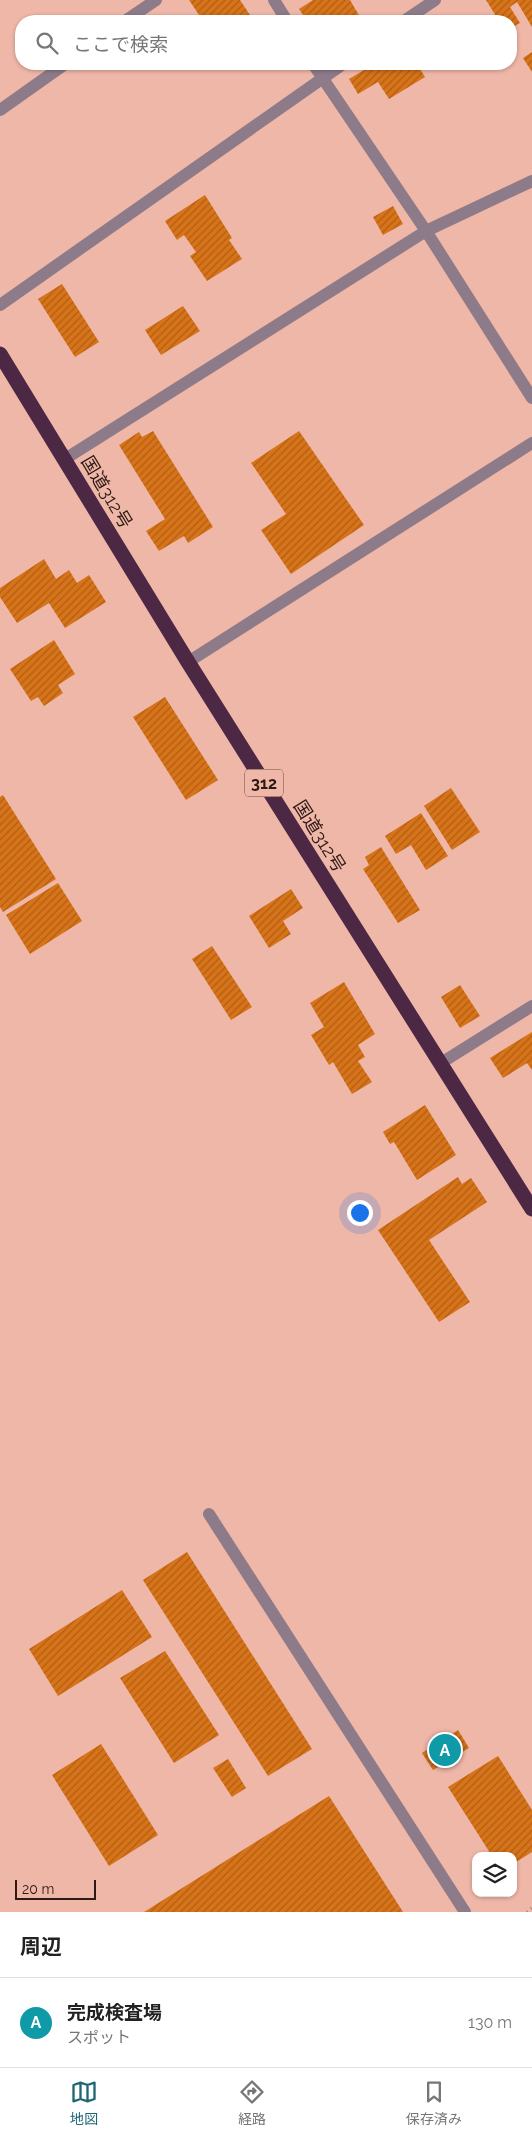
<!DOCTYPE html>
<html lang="ja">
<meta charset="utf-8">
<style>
:root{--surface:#fff;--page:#f6f6f6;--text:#222;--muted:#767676;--line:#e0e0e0;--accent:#206776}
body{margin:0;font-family:Raleway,"Noto Sans JP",sans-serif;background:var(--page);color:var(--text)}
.controls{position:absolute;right:15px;bottom:15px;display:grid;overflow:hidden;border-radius:10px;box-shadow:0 1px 4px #0004}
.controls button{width:45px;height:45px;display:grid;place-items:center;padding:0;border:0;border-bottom:1px solid var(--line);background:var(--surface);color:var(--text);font:25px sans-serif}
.scale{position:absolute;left:15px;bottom:12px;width:81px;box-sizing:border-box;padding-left:5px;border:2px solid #2e1914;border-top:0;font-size:14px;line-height:18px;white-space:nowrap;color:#2e1914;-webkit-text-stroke:4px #efb7a8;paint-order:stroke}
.you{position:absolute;left:359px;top:1212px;width:18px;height:18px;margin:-12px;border:4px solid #fff;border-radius:50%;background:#1a73e8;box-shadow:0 0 0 8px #1a73e833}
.badge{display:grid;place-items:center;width:32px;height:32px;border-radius:50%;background:var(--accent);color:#fff;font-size:16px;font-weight:700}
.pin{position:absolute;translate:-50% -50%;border:2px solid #fff;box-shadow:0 1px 5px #0006}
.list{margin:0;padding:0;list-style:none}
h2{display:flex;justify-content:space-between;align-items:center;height:65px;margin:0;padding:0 20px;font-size:21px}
h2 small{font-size:16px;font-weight:400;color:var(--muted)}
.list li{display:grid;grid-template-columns:32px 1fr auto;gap:15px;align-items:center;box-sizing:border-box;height:90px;padding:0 20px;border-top:1px solid var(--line)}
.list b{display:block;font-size:19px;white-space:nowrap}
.list p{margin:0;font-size:16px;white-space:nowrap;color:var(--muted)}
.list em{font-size:16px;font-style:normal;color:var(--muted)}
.icon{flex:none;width:28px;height:28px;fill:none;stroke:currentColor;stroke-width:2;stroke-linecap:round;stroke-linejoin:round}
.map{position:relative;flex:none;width:532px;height:1912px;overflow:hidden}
.search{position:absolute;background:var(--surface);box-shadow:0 1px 4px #0004;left:15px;right:15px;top:15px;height:55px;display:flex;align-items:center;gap:12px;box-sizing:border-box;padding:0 18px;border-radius:20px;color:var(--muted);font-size:19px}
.sheet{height:155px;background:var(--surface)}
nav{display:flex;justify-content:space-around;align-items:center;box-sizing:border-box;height:70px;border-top:1px solid var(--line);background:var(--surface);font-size:14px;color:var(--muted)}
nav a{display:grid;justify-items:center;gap:2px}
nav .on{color:var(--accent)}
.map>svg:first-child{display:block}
</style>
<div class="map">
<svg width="532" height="1912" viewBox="0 0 532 1912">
<defs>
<pattern id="building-hatch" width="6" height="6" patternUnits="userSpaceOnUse" patternTransform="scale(1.25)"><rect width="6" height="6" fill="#d77319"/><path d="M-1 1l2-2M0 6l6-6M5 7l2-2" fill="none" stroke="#af5e15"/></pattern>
</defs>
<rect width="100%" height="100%" fill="#efb7a8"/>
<!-- building -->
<g fill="url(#building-hatch)">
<path d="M189 0H240L254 21H203Z"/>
<path d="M313 0H350L360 17 352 21H307L299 9Z"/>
<path d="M486 0H532V27L517 2 510 7 520 23 511 28V21H499Z"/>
<path d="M532 52V72L523 58Z"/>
<path d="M374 64H417L425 77 389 99 378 82 358 94 349 79Z"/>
<path d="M205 195 232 238 229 240 242 259 207 281 190 256 196 252 184 235 177 240 165 221Z"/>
<path d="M393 206 403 224 383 235 373 217Z"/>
<path d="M62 284 99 342 75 357 38 299Z"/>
<path d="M183 306 200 331 161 355 145 330Z"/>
<path d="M153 431 213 527 188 543 184 536 159 551 146 531 165 519 119 445 139 432 142 437Z"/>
<path d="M299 431 364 525 291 574 261 530 286 514 251 463Z"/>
<path d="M44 559 56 579 69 570 77 583 89 575 106 602 65 628 49 603 17 623 0 597V588Z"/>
<path d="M54 640 75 674 58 685 63 693 44 706 38 697 31 701 10 669Z"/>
<path d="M165 697 218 780 186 800 133 717Z"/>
<path d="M451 788 480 832 452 850 424 806Z"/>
<path d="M3 795 56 879 3 912 0 907V797Z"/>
<path d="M421 813 448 856 426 870 411 845 396 854 385 836Z"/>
<path d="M381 847 420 910 398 923 363 869 369 865 365 857Z"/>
<path d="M58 883 82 921 30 954 6 915Z"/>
<path d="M291 889 303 908 283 921 291 934 269 948 249 916Z"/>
<path d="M212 946 252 1007 231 1020 192 959Z"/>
<path d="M344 982 375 1034 358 1045 365 1057 358 1061 372 1082 352 1094 333 1062 329 1065 311 1035 324 1027 310 1003Z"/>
<path d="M460 985 480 1016 460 1028 441 997Z"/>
<path d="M532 1032V1070L527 1063 503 1078 490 1058Z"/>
<path d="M425 1105 456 1155 417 1180 394 1142 390 1144 383 1132Z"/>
<path d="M458 1177 462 1184 471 1178 487 1202 429 1240 470 1302 439 1322 378 1230Z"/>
<path d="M187 1552 312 1749 268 1776 143 1580Z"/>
<path d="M122 1590 152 1637 58 1696 29 1649Z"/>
<path d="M165 1651 219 1735 174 1763 120 1678Z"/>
<path d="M458 1730 469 1748 433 1770 422 1753Z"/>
<path d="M101 1744 158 1835 109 1866 52 1775Z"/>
<path d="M498 1756 532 1810V1852L513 1864V1856H492L448 1787Z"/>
<path d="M228 1759 246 1788 232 1797 213 1768Z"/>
<path d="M329 1796 403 1912H144Z"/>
</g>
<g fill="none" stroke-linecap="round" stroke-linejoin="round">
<!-- path -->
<path stroke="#a57b6f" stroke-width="3" stroke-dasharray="1 4" stroke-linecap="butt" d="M527 1912 532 1908"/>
<!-- lane -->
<g stroke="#8e7b89" stroke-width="12">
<path d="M188 662 532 443"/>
<path d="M209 1514 465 1912"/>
</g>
<!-- street -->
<g stroke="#8e7b89" stroke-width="12">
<path d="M274 0 287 21"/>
<path d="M125 21 156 0"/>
<path d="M404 21 435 0"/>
<path d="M313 64 426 231 532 398"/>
<path d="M0 110 65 64"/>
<path d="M0 305 343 64"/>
<path d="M65 459 426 231 532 181"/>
<path d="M441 1063 532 1006"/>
</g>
<!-- highway -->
<path stroke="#4c2844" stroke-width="15" d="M0 354 188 662 532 1209"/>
</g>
<g text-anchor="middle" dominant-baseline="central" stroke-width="4.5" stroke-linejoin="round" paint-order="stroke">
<!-- shield labels -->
<rect fill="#efb7a8" stroke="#684840" stroke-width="1" x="245" y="769.5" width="38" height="27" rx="4"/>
<g font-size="16" font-weight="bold" fill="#2e1914">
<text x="264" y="783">312</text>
</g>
<!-- street labels -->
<g font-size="18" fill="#2e1914" stroke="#efb7a8">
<text transform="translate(107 492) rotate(59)">国道312号</text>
<text transform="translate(320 836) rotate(58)">国道312号</text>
</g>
</g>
</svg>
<div class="controls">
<button><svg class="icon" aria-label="layers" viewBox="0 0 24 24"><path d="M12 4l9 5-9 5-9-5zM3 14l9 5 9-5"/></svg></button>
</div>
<div class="scale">20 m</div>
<div class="you"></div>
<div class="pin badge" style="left:445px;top:1750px;background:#0f9aa8">A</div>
<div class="search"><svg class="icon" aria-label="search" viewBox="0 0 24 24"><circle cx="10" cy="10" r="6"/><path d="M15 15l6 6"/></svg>ここで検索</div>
</div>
<section class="sheet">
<h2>周辺<small></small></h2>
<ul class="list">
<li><span class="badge" style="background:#0f9aa8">A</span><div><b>完成検査場</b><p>スポット</p></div><em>130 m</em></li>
</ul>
</section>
<nav>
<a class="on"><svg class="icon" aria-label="map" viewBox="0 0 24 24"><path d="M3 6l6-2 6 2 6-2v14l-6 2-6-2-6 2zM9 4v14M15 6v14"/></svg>地図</a>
<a><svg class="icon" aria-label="directions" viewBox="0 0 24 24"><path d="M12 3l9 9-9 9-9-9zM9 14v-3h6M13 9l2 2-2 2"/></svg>経路</a>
<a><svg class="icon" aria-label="saved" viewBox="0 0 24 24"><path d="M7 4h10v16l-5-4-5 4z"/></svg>保存済み</a>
</nav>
